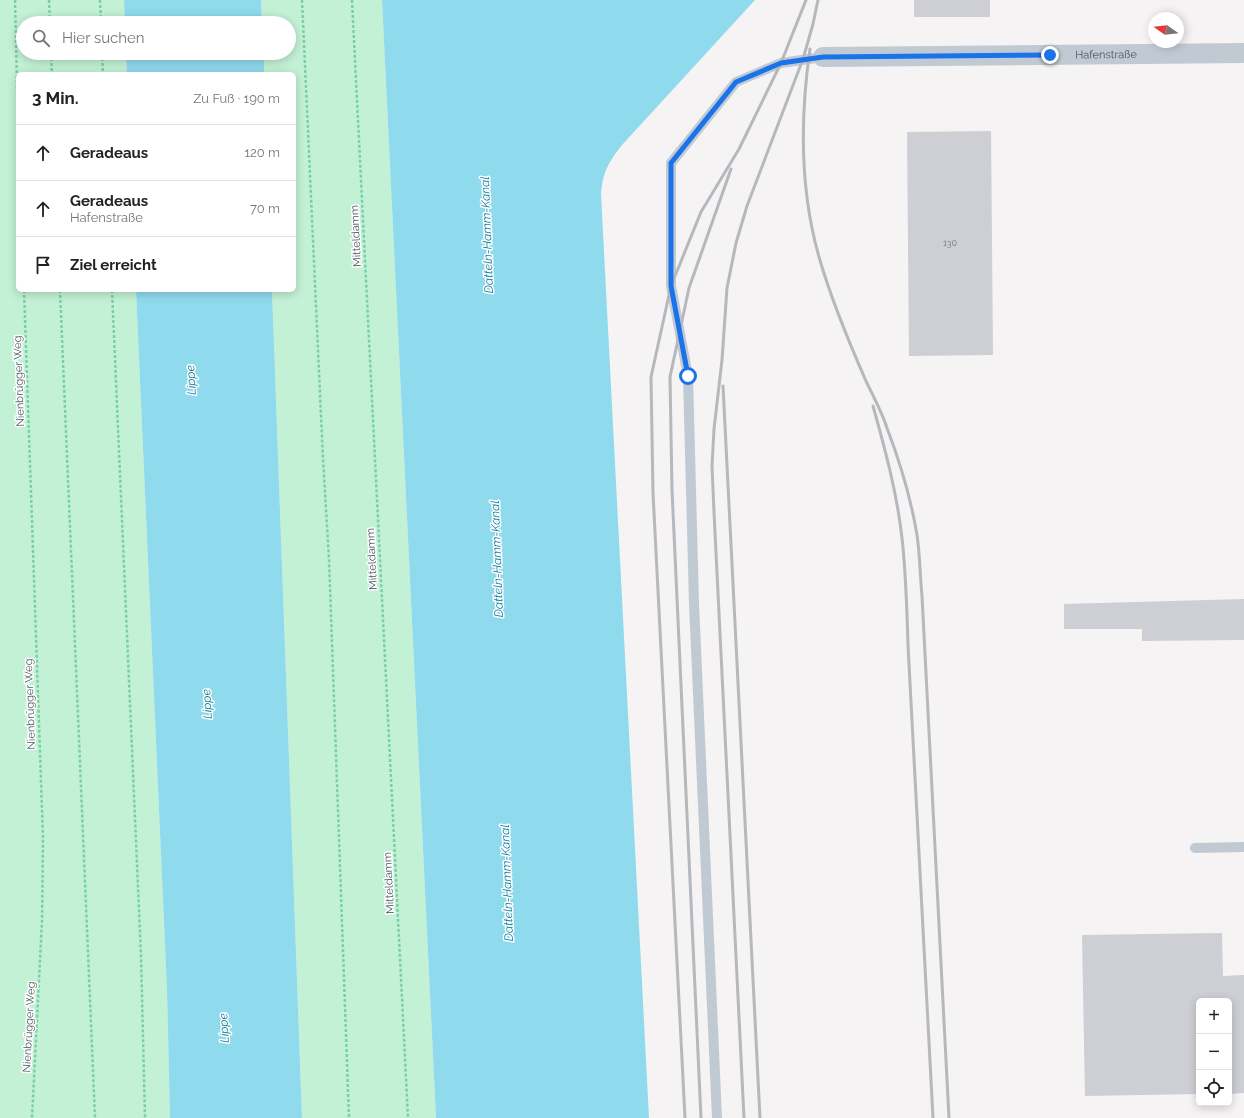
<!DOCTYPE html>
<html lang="de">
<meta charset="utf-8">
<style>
:root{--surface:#fff;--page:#f2f2f2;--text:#222;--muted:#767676;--line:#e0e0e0}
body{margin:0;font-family:Raleway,sans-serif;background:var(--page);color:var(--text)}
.controls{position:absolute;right:12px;bottom:12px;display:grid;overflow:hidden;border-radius:6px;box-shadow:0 2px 10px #0003}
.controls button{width:36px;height:36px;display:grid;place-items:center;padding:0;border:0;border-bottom:1px solid var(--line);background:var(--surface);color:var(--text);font:20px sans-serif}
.compass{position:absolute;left:1148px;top:12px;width:36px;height:36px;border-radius:50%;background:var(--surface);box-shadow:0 2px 10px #0003;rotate:284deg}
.stop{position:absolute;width:12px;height:12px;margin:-9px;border:3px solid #1a73e8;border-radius:50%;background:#fff}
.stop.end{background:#1a73e8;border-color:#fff;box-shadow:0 1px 4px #0008}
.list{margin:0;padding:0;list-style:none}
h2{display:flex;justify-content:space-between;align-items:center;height:52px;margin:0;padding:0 16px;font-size:17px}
h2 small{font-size:13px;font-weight:400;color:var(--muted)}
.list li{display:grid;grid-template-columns:26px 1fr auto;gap:12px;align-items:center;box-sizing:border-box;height:56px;padding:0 16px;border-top:1px solid var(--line)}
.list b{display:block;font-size:15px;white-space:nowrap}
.list p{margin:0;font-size:13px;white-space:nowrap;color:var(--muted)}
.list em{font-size:13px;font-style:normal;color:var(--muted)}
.icon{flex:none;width:22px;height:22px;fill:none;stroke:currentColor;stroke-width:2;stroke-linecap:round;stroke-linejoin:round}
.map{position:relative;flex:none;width:1244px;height:1118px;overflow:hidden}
.search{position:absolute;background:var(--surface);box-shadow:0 2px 10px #0003;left:16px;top:16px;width:280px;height:44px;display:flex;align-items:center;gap:10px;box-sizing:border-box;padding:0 14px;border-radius:22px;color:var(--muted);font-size:15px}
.panel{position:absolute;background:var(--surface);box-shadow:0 2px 10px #0003;left:16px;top:72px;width:280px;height:220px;border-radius:6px}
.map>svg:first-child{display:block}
</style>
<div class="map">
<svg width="1244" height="1118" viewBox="0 0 1244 1118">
<rect width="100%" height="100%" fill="#f5f3f3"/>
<!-- green -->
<g fill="#c3f1d5">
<path d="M0 0H124L125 23H23V53H126L127 74H18V290H136L167 990 170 1118H0Z"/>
<path d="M261 0H382L436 1118H302L272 290H294V74H264V53H289V23H262Z"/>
</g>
<!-- water -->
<g fill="#90daee">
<path d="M124 0H261L262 23H125Z"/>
<path d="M382 0H755L622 145C608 163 603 172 601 194L649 1118H436Z"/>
<path d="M126 53H264V74H127Z"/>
<path d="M136 290H272L302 1118H170L167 990Z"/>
</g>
<!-- building -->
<g fill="#cdcfd5">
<rect x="914" y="0" width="76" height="17"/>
<path d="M991 131 993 355 909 356 907 132Z"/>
<path d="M1244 599V640L1142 641V629H1064V604Z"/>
<path d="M1222 933 1223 976 1244 975V1093L1229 1094V1001H1199V1094L1085 1096 1082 935Z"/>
</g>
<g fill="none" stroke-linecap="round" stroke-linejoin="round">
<!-- path -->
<g stroke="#7ad0a6" stroke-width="2.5" stroke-dasharray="3 2" stroke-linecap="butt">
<path d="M15 0 18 127"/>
<path d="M49 0 50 23"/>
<path d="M100 0 101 23"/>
<path d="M302 0 323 459 329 559 349 1118"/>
<path d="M352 0 408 1118"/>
<path d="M51 53 52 74"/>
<path d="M102 53 103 74"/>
<path d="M24 290 43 839 42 921 32 1118"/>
<path d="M60 290 95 1118"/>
<path d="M112 290 141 956 145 1118"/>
</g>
<!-- lane -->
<g stroke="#c1cad2" stroke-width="10">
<path d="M1195 848 1244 847"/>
<path d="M717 1118 694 604 688 376 671 286V163L736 82 781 63 823 57"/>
</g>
<!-- street -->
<path stroke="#c1cad2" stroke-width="20" id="s1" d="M823 57 1244 53"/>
<!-- rail -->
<g stroke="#b5b8bd" stroke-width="3">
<path d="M810 49C800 118 800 190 819 257 831 299 848 340 866 381 873 396 882 412 887 428 900 462 911 499 917 535 920 555 920 576 922 596L949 1118"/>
<path d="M723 386 760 1118"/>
<path d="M873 406C885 449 897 493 902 538 906 573 907 609 908 645L933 1118"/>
<path d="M685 1118 653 493 651 377 671 286 701 212 739 149 781 63 806 0"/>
<path d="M701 1118 672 490 670 377 689 288 731 169"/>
<path d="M744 1118 714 512 712 466 714 429 722 360 727 288 736 243 747 206 803 59 813 24 818 0"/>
</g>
</g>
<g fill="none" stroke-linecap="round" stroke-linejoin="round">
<!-- route -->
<path stroke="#1a73e8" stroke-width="5" d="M688 376 671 286V163L736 82 781 63 823 57 1050 55"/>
</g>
<g text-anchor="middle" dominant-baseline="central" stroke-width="3" stroke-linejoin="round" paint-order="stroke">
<!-- number labels -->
<g font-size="9" fill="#6b747e">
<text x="950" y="243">130</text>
</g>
<!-- street labels -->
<g font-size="11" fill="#4a5661" stroke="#fff">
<text stroke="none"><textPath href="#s1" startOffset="283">Hafenstraße</textPath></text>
<text transform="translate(356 236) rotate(-93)">Mitteldamm</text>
<text transform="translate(19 381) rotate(-92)">Nienbrügger Weg</text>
<text transform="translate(372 559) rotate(-93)">Mitteldamm</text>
<text transform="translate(30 704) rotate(-92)">Nienbrügger Weg</text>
<text transform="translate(389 883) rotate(-93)">Mitteldamm</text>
<text transform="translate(29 1027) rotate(-87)">Nienbrügger Weg</text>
</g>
<!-- water labels -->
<g font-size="12" font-style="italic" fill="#0c7c9b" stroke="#fff">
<text transform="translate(487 235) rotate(-92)">Datteln-Hamm-Kanal</text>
<text transform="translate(191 380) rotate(-93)">Lippe</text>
<text transform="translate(497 559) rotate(-92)">Datteln-Hamm-Kanal</text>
<text transform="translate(207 704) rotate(-93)">Lippe</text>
<text transform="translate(507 883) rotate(-92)">Datteln-Hamm-Kanal</text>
<text transform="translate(224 1028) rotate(-93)">Lippe</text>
</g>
</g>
</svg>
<div class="controls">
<button>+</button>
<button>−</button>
<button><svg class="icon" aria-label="locate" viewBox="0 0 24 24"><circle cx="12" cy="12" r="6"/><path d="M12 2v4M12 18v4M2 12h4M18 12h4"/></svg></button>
</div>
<svg class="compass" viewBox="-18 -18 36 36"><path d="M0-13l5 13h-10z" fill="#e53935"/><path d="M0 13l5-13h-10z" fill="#767676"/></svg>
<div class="stop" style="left:688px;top:376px"></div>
<div class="stop end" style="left:1050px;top:55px"></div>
<div class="search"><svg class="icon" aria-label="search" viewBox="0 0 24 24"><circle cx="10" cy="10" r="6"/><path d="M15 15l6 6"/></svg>Hier suchen</div>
<section class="panel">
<h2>3 Min.<small>Zu Fuß · 190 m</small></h2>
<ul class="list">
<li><svg class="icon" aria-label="ahead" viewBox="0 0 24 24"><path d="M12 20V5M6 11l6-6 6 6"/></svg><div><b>Geradeaus</b></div><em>120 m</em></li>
<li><svg class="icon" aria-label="ahead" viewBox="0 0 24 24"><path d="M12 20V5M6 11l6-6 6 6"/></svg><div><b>Geradeaus</b><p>Hafenstraße</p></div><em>70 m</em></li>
<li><svg class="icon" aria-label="arrive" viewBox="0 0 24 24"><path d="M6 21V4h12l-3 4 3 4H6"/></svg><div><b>Ziel erreicht</b></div></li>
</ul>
</section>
</div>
